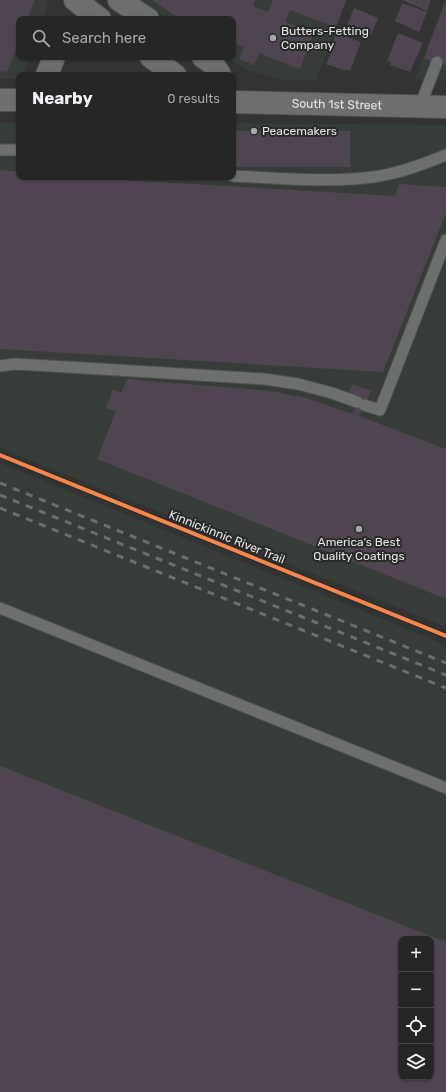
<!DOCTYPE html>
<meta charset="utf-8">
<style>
:root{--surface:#262626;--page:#323232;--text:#f1f3f6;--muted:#a4a5a7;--line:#424343}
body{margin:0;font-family:Rubik,sans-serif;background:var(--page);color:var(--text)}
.controls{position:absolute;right:12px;bottom:12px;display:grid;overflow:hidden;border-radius:8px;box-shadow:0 1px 3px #0004}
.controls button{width:36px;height:36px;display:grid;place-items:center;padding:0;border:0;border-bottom:1px solid var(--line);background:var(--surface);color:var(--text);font:20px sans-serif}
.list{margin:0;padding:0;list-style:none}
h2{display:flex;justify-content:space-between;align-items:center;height:52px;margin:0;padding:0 16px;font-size:17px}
h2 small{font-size:13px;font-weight:400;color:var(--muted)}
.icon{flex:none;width:22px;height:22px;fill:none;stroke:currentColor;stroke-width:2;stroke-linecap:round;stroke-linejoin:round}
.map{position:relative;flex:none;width:446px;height:1092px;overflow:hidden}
.search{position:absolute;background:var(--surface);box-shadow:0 1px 3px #0004;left:16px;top:16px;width:220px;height:44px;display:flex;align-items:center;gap:10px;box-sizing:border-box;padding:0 14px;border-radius:8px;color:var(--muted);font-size:15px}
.panel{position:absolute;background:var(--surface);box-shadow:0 1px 3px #0004;left:16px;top:72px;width:220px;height:108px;border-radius:8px}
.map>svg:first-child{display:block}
</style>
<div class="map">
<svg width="446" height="1092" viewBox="0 0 446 1092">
<rect width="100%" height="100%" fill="#323332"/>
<!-- built -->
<g fill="#363d38" fill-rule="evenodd">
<path d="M0 0H46L48 5 44 19H19V57H29L23 73 21 75H19L18 78 14 79H0Z"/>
<path d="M140 0H347L316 80H282L247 70 224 57H233V19H168Z"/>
<path d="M445 0H446V80L415 79Z"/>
<path d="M0 123H19V177H233V123L446 125V627L0 448Z"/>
<path d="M0 463 446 645V1092H0ZM401 939H431V1077H401Z"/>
</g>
<!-- building -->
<g fill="#4f4550" fill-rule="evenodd">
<path d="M0 0H35L27 19H19V41L7 72 0 71Z"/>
<path d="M152 0H255L253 6 268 12 273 0H346L336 27 290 10 285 22 314 33 300 69 259 53 254 65 239 59 244 47 233 43V19H180Z"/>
<path d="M402 0H431L427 11Z"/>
<path d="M446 1V66L424 58Z"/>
<path d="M402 3 427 12 419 32 395 21Z"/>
<path d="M354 8 378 18 371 35 363 32 362 34 346 28Z"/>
<path d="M336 33 361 42 350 71 347 69 346 71 326 64 331 53 329 52Z"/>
<path d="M398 33 423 43 410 72 390 65 391 62 387 61Z"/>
<rect x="233" y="131" width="117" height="36"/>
<path d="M0 170 19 172V177H72L395 196 399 184 446 187V213L383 372 0 349Z"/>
<path d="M127 379 270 391 306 398 352 414 358 399 348 395 352 384 371 391 359 416 446 449V599L97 459 116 411 106 408 113 389 121 393Z"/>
<path d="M0 766 446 942V1092H0ZM401 939H431V1077H401Z"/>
</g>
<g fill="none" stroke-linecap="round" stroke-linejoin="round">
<!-- lane casing -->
<g stroke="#4f504f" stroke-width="13">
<g id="lane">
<path d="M420 106 437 62"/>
<path d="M0 150H19"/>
<path d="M233 176C279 178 327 183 373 177 398 174 423 164 446 155"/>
<path d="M0 366 15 364 101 369 264 379 298 384 332 393 357 402"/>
<path d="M364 405 380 410 446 240"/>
<path d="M0 608 446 788"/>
</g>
</g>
<!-- secondary casing -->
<g stroke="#4f504f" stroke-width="24">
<g id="secondary">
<path d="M75 0 100 19"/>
<path d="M119 0 148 19"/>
<path d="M151 57 175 75"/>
<path d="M203 57 213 64 220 75"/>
<path d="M47 75 54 57"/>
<path d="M0 100H19"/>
<path id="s1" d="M233 102 446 107"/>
</g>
</g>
<!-- lane -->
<use href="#lane" stroke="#6d6e6e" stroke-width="11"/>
<!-- secondary -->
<use href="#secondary" stroke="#6d6e6e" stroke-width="22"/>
<!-- rail -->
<g stroke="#6c6e6d" stroke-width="3" stroke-dasharray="7 7" stroke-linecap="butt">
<path d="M0 483 446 663"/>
<path d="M0 495 446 675"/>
<path d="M0 508 446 688"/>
</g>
<!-- cycleway casing -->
<g stroke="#272a28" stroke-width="6">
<path id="cycleway" d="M0 455 446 636"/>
</g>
<!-- cycleway -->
<use href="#cycleway" stroke="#f5874c" stroke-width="4"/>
</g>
<!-- markers -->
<g fill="#a5a7a6" stroke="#272a28" stroke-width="1.5">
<circle cx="273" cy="38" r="4"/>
<circle cx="254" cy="131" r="4"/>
<circle cx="359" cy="529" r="4"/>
</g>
<g text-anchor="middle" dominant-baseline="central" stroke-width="4" stroke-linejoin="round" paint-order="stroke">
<!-- poi labels -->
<g font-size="12" fill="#e3e5e4" stroke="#272a28" text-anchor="start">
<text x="281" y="31">Butters-Fetting<tspan x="281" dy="14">Company</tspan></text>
<text x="262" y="131">Peacemakers</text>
<text x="359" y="542" text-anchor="middle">America's Best<tspan x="359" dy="14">Quality Coatings</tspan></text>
</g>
<!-- street labels -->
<g font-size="12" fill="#e3e5e4" stroke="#272a28">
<text stroke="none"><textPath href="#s1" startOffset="104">South 1st Street</textPath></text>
<text transform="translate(227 537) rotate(22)">Kinnickinnic River Trail</text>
</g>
</g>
</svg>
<div class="controls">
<button>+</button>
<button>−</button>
<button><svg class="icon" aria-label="locate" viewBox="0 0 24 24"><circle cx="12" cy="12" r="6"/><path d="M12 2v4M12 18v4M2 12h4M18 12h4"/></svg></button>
<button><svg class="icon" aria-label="layers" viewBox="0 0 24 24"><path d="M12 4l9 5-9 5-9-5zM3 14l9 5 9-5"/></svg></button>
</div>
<div class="search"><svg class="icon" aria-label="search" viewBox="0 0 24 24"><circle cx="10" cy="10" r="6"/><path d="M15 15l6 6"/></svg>Search here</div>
<section class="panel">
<h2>Nearby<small>0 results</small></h2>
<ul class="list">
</ul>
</section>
</div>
